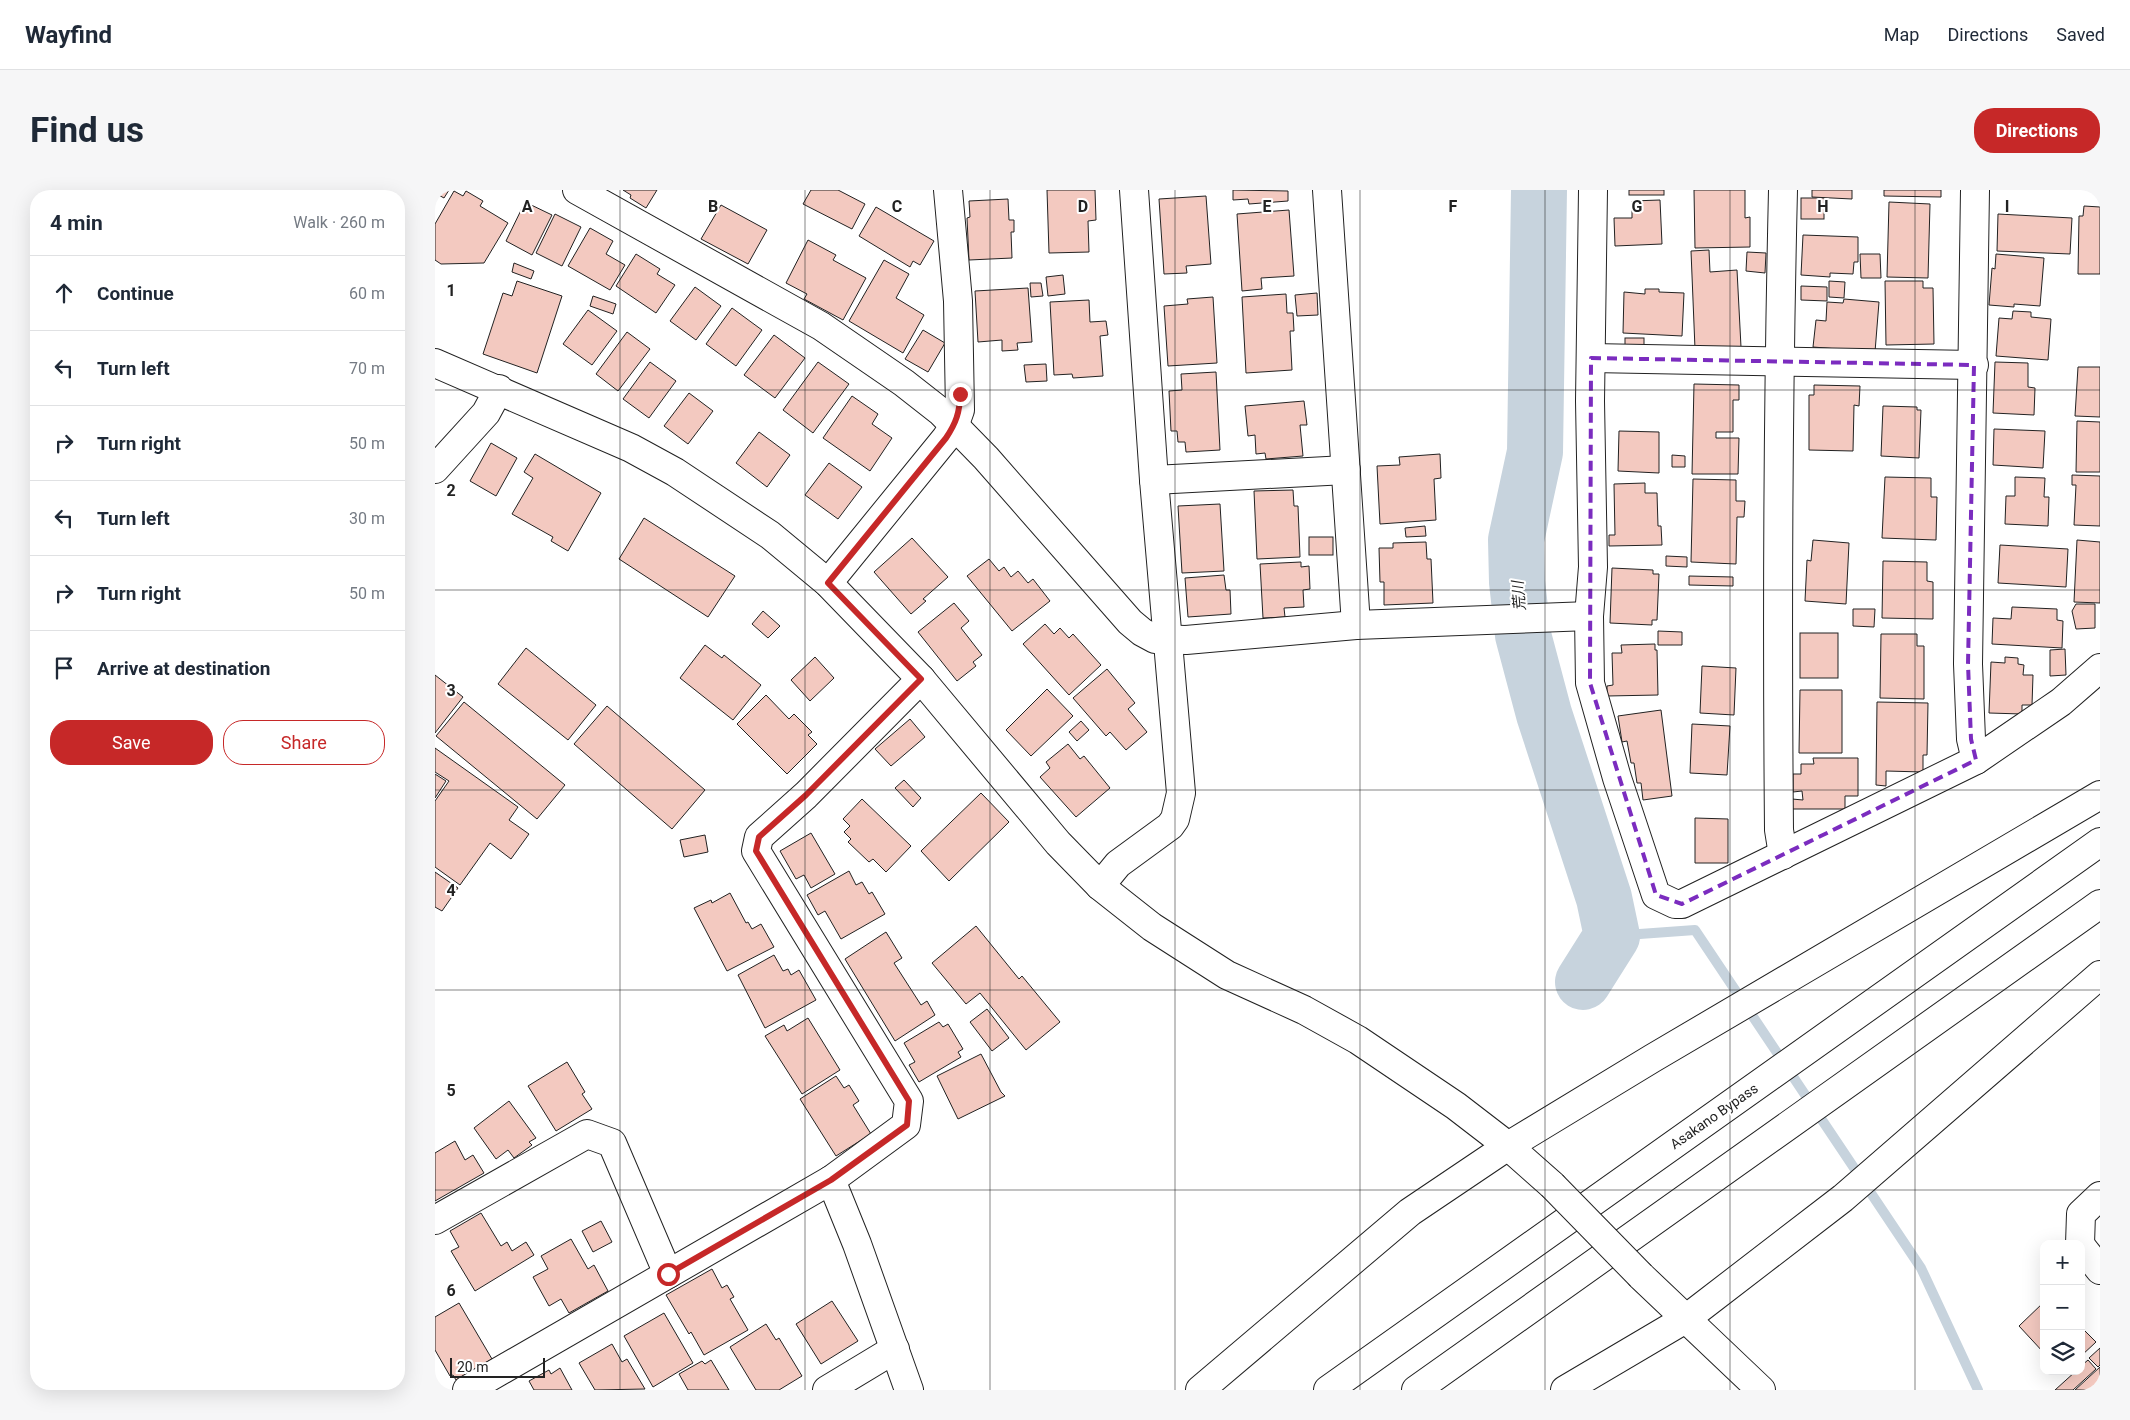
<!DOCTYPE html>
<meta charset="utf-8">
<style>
:root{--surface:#fff;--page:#f6f6f7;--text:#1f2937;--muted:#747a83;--line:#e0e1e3;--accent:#c62828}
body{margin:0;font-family:Roboto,"Noto Sans JP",sans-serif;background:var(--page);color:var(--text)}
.controls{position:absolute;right:15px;bottom:15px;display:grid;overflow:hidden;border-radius:10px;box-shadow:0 5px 20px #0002}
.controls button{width:45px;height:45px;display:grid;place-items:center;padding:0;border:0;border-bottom:1px solid var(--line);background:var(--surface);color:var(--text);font:25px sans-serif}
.scale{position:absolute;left:15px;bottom:12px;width:95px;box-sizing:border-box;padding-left:5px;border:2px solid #222;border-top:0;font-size:14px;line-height:18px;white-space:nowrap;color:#222;-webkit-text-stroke:4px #fff;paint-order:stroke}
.stop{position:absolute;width:15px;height:15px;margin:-11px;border:4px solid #c62828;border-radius:50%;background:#fff}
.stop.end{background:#c62828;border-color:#fff;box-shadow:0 1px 5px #0008}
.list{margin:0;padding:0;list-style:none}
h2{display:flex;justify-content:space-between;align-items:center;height:65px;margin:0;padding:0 20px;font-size:21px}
h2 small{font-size:16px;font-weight:400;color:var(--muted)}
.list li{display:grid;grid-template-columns:32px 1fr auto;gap:15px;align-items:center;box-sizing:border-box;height:75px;padding:0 20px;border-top:1px solid var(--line)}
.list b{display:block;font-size:19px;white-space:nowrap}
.list em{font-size:16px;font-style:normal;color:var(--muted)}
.actions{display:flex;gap:10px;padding:15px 20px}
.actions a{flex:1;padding:11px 0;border:1px solid var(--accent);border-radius:20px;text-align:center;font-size:18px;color:var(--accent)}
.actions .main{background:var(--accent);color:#fff}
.icon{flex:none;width:28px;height:28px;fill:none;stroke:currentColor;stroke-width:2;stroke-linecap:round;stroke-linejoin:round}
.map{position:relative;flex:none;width:1665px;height:1200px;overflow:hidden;border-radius:20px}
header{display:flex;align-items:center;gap:30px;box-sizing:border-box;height:70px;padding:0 25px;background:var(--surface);border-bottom:1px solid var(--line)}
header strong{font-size:24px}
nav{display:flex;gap:28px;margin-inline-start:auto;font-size:18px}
.intro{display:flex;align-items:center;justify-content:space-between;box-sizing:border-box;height:120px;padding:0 30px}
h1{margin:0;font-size:35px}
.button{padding:12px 22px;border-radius:20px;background:var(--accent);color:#fff;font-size:18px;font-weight:700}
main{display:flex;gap:30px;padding:0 30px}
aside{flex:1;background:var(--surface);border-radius:20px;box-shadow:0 5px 20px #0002}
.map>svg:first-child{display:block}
</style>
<header>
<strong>Wayfind</strong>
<nav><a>Map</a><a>Directions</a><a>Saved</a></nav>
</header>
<div class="intro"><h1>Find us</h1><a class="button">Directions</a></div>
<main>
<aside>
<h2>4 min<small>Walk · 260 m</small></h2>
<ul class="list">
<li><svg class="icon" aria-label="ahead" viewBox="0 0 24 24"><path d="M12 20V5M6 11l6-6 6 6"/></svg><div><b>Continue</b></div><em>60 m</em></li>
<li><svg class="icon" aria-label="left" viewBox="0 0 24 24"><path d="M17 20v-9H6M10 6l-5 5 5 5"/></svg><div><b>Turn left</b></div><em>70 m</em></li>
<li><svg class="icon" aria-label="right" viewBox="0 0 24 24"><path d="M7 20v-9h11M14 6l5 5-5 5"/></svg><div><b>Turn right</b></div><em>50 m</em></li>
<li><svg class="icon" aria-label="left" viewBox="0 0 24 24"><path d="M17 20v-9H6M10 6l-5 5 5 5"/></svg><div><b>Turn left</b></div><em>30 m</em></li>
<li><svg class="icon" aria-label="right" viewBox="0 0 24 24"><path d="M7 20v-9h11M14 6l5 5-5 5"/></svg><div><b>Turn right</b></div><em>50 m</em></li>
<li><svg class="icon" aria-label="arrive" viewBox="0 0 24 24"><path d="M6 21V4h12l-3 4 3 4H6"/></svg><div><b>Arrive at destination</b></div></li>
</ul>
<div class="actions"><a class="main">Save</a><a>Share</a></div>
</aside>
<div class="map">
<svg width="1665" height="1200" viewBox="0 0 1665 1200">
<rect width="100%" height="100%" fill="#fff"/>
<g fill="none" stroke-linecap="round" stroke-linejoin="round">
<!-- stream -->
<path stroke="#c7d3dd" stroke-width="10" d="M1177 746 1260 740 1486 1078 1543 1200"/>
<!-- river -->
<path stroke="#c7d3dd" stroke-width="56" d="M1104 0 1100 262 1081 350 1082 392 1088 445 1109 524 1169 708 1177 746 1148 792"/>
</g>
<!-- building -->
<g fill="#f3c9c0" stroke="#222">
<path d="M0 0H14L9 8 0 3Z"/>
<path d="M188 0H222L211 18 195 8 196 5Z"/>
<path d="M376 0H403L430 14 417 39 368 14Z"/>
<path d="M612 0H660L661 30 653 31 654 62 614 63Z"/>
<path d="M798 0 853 1V11L814 14 813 9 798 10Z"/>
<rect x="1194" y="0" width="35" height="5"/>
<path d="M1259 0H1310V28L1315 27V57L1260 58Z"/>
<path d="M1377 0H1417V9L1377 7Z"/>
<path d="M1449 0H1506V7L1449 6Z"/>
<path d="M19 1 28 6 31 1 48 11 45 16 73 33 49 73 6 74 0 70V34Z"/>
<path d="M771 6 776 74 751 76 752 83 729 84 724 9Z"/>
<rect x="1366" y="8" width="23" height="21"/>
<path d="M573 9 574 30H579V42H576L577 68 534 70 532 28 535 27 534 11Z"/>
<path d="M1225 10 1227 54 1180 56 1179 28H1197V11Z"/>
<path d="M90 12 117 25 97 65 71 51Z"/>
<path d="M1454 12 1495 14 1493 88 1452 87Z"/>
<path d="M286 15 332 40 313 74 266 49Z"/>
<path d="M1649 16 1665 17V84H1643L1644 26H1648Z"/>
<path d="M441 17 499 51 485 75 478 71 475 77 424 46Z"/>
<path d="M854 20 859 86 826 88 827 99 807 101 802 24Z"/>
<path d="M120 24 146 37 127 76 101 63Z"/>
<path d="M1563 24 1637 28 1635 64 1562 61Z"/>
<path d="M155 38 178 51 171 64 190 75 175 100 133 76Z"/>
<path d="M1368 45 1423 47V72H1419L1418 84 1395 83V87L1366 85Z"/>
<path d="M373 50 401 65 398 70 431 88 408 130 369 109 372 104 351 93Z"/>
<path d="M1274 60 1275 82 1302 80 1306 157 1260 159 1256 61Z"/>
<path d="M1312 62 1331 63 1330 83 1311 81Z"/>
<path d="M201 64 225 79 222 84 240 95 221 123 181 96Z"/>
<path d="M1425 64H1445L1446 88H1426Z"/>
<path d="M1561 64 1609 68 1605 116 1579 114V117L1554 115 1557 78 1560 79Z"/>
<path d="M449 70 474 84 461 108 489 125 468 163 414 131Z"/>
<path d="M79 73 99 81 96 89 77 82Z"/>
<path d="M628 85 630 104 613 106 611 87Z"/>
<path d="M82 91 127 106 102 183 48 164 68 103 77 106Z"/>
<path d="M1394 91 1410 92 1409 108 1394 107Z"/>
<path d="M1450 91H1488V98H1498L1499 154 1451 155Z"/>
<path d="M595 93H606L608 106 596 107Z"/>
<path d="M1366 96 1392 97V111L1366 110Z"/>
<path d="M260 97 286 116 261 150 235 131Z"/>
<path d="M593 98 597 152 582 153 583 160 567 161V150L543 152 540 101Z"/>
<path d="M1210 99H1224V102L1249 103 1247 146 1188 143 1189 102 1210 104Z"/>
<path d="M882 103 883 125 862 126 860 105Z"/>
<path d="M851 104 852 123H858L859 141H855L857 180 811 183 807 107Z"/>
<path d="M158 106 181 114 178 124 155 116Z"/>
<path d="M778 107 782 173 733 176 729 116 753 114 752 109Z"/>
<path d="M1409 109 1444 112 1440 162 1378 157 1381 130 1391 131 1392 112 1408 113Z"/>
<path d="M654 110 655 132 671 131 673 145 665 146 668 186 638 188 637 184 619 185 615 112Z"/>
<path d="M297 118 327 140 301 176 271 154Z"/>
<path d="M153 120 182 141 157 175 128 154Z"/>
<path d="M1578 121 1596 122V127L1616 129 1613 170 1561 166 1564 128 1577 129Z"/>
<path d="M488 140 510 153 493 182 470 169Z"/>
<path d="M192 142 215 159 183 201 161 184Z"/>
<path d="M339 145 370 168 340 208 309 185Z"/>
<rect x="1190" y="148" width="19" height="10"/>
<path d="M215 172 241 191 214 228 188 209Z"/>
<path d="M383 172 414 194 378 243 348 220Z"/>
<path d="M1560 172 1593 173V197L1600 198 1599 225 1558 223Z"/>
<path d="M611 174 612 191 591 192 589 175Z"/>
<path d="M1643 177H1665V227L1640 226Z"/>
<path d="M781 182 785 260 751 262 750 252H743L742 241H736L734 201 747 200 746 184Z"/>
<path d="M1259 194 1304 195V210H1298V242H1281V248H1304L1303 284H1257Z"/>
<path d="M1379 195 1425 196 1424 216 1419 215 1418 261 1374 260V205H1379Z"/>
<path d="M254 203 278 221 253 254 229 236Z"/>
<path d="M417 206 443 224 437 234 457 248 435 281 388 248Z"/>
<path d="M869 211 872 235H865L868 266 831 269 830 263 821 264 820 245 813 246 810 216Z"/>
<path d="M1448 216 1482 217V220H1486L1484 268 1446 266Z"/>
<path d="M1642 231 1665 232V282H1641Z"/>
<path d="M1559 239 1610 241 1608 278 1558 275Z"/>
<path d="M1184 241 1224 242V283L1183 281Z"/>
<path d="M324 242 355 265 332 297 301 273Z"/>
<path d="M56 253 82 268 61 306 35 291Z"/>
<path d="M100 264 166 303 133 361 116 351 118 347 77 324 98 288 89 282Z"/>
<path d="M1005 264 1006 288 999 289 1001 330 945 334 942 276 965 275 964 267Z"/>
<path d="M1237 265 1250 266V277H1237Z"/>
<path d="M394 273 427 297 403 329 370 305Z"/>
<path d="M1637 285 1665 286V336L1639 335 1641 295H1637Z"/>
<path d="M1450 287 1496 288V307H1502L1501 350 1447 348Z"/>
<path d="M1580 287 1610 288 1609 307H1614L1613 336 1570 334 1571 306H1580Z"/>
<path d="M1258 289 1301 290V311H1310L1309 327H1302L1301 374 1256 372Z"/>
<path d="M1210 293V303H1222L1223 336H1226L1227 355 1174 356V345H1180L1179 294Z"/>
<path d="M858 300 859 316H863L865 367 822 369 819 301Z"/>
<path d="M785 314 789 381 747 383 743 316Z"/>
<path d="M209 328 300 386 273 427 184 369Z"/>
<path d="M990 336 991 346 971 347 970 338Z"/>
<rect x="874" y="347" width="24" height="18"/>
<path d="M477 348 513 387 488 409 491 411 476 424 439 382Z"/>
<path d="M1378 350 1414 353 1411 414 1370 411 1372 370 1376 371Z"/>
<path d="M1642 350 1665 352V413L1639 412Z"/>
<path d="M991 352 992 369H996L998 413 949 415V392H945L944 358H958V353Z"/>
<path d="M1565 355 1633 359 1631 397 1563 393Z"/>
<path d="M1231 366 1252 367V377L1231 376Z"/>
<path d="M554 369 564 381 569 377 576 387 583 381 593 393 598 389 615 411 577 441 532 386Z"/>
<path d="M1448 371 1492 372V391L1498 392V429L1447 428Z"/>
<path d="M866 372V377L874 376 875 399 868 400 869 417 849 418 850 427 828 428 825 374Z"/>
<path d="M1177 378 1218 380V384H1224L1222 430H1217V435L1175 433Z"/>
<path d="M789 385 791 400H795L796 424 753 427 750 388Z"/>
<path d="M1254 386 1298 387V396L1254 395Z"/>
<path d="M519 413 534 431 526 438 547 465 538 472 541 476 522 491 483 442Z"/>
<path d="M1641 414H1660V438L1641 439 1637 421Z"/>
<path d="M1577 417 1622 419V430L1628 431 1627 458 1557 454 1558 428 1576 429Z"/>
<path d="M1418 419H1440L1439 437 1418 436Z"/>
<path d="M328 421 345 436 333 448 317 434Z"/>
<path d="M610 434 619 444 625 438 634 448 638 444 666 475 634 505 588 454Z"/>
<path d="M1223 441 1247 442V455H1223Z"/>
<rect x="1365" y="443" width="38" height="45"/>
<path d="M1446 444H1482V456H1489V509L1445 508Z"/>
<path d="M1220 454V460H1222L1223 505 1172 506V496L1178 495 1177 463H1187L1186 455Z"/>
<path d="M270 455 287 468 289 465 326 495 298 530 245 488Z"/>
<path d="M91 458 161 515 133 550 63 494Z"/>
<path d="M1630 459 1631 485 1615 486V460Z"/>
<path d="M380 467 399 488 375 511 356 490Z"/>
<path d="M1570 467 1583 468V474L1589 475 1588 485H1598L1597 515H1587V524L1554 523 1556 472 1570 473Z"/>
<path d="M1267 476 1301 478 1299 525 1265 523Z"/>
<path d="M672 479 700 513 693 519 712 542 691 560 675 542 671 546 638 508Z"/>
<path d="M0 485 28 507 0 543Z"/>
<path d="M612 499 638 526 596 566 571 540Z"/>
<path d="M1365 500H1407V563H1364Z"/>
<path d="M331 505 354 529 359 524 377 542 373 545 382 554 352 584 302 534Z"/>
<path d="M29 512 130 595 102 629 1 546Z"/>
<path d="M1442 512 1493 513 1492 565H1488V582L1451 581V596L1441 595Z"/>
<path d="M172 516 270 600 237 639 139 554Z"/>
<path d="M1226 520 1237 606 1208 610 1206 593H1202L1199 573H1196L1192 551 1187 552 1183 526Z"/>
<path d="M475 529 490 547 456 576 440 559Z"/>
<path d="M646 531 654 540 642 551 634 542Z"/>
<path d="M1257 534 1295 536 1292 585 1255 583Z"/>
<path d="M633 554 645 569 649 566 675 598 641 627 605 587 615 578 611 572Z"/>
<path d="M0 558 83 617 74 630 94 644 76 669 55 653 25 695 0 677V611L14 591 0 582Z"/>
<path d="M1378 568H1423V606H1410V619H1357V609L1368 610 1367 601 1358 602V584H1366V574H1379Z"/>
<path d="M0 584 11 591 0 608Z"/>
<path d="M469 590 486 608 478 617 460 598Z"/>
<path d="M546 603 574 632 514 691 486 661Z"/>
<path d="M427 609 476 656 451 682 438 669 434 672 413 652 416 649 409 642 415 636 408 629Z"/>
<path d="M1260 628 1293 629V673H1260Z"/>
<path d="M376 643 400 684 376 698 369 685 361 689 345 661Z"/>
<path d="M270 645 273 662 249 667 245 650Z"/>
<path d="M414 681 421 695 427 692 434 704 437 702 450 724 406 749 390 721 383 725 372 705Z"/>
<path d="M0 682 23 698 7 721 0 717Z"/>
<path d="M295 703 311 733 313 732 317 739 326 734 339 757 292 781 259 718 276 710 277 713Z"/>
<path d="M541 736 584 789 587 786 625 832 591 860 545 803 531 814 497 773Z"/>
<path d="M451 742 467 768 459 773 486 815 492 811 500 825 460 851 410 769Z"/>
<path d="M339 765 348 781 353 779 356 785 364 780 381 810 330 838 303 785Z"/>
<path d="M552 819 574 848 557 861 535 832Z"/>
<path d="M373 828 405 880 367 904 330 846 349 835 352 841Z"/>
<path d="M504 832 508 837 513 834 528 859 523 862 526 867 484 892 474 875 480 872 469 853Z"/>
<path d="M546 864 566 902 570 906 523 929 502 886Z"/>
<path d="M132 872 150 902 147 904 157 919 121 941 93 896Z"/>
<path d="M401 886 409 898 414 895 424 911 418 915 436 944 401 966 365 909Z"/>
<path d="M74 911 101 948 94 952 97 955 79 968 73 960 61 969 39 938Z"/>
<path d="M20 951 30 970 38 965 49 983 0 1011V963Z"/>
<path d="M46 1023 66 1056 72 1052 77 1061 91 1052 99 1065 40 1101 16 1061 24 1057 15 1041Z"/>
<path d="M166 1031 177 1052 158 1062 147 1041Z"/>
<path d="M136 1049 153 1079 159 1075 173 1101 134 1123 126 1109 114 1116 98 1087 113 1079 106 1066Z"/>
<path d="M277 1079 287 1098 292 1095 299 1107 295 1109 313 1140 269 1165 256 1142 254 1144 231 1105Z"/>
<path d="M397 1111 423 1151 386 1174 361 1134Z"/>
<path d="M1609 1112V1163L1584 1136Z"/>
<path d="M24 1113 57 1169 21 1190 18 1185 15 1186 0 1160V1127Z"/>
<path d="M229 1123 258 1173 218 1197 189 1146Z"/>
<path d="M331 1134 341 1150 344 1148 367 1186 344 1200H321L295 1157Z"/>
<path d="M1646 1137 1661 1152 1646 1166Z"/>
<path d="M177 1154 187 1172 192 1169 210 1199 160 1200 144 1173Z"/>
<path d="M1665 1158V1175L1663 1177 1654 1168Z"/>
<path d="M276 1170 294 1200H253L244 1184 267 1171 270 1174Z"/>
<path d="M1653 1170 1661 1179 1638 1200H1620L1641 1181H1646V1176Z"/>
<path d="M1665 1177V1200H1640Z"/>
<path d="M125 1178 137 1200H99L94 1191 114 1180 116 1184Z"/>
</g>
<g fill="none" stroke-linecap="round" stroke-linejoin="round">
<!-- minor casing -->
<g stroke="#222" stroke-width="30">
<g id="minor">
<path d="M142 0 386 136 469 193 506 222 551 268 695 432 707 442 720 449 751 450 921 435 1154 426"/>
<path d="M892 0 921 435"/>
<path d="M1158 0 1155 211 1158 377 1154 426 1155 493 1182 588 1221 705 1240 714H1247L1541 570 1626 512 1665 478"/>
<path d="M1540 0 1533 474 1536 549 1541 570"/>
<path d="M1156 168 1539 175"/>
<path d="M0 173 196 258 240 282 335 345 393 393 486 489 623 653 665 696 717 737 792 785 869 820 923 850 1021 916 1073 956 1117 995"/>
<path d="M0 279 51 223 64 199"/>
<path d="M719 290 911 280"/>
<path d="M393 393 511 248 520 234 525 220 523 111 513 0"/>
<path d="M1348 665 1344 640C1342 426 1343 213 1348 0"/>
<path d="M665 696 683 674 735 636 740 629 746 603 719 290 699 0"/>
<path d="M396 990 422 1054 474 1200"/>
<path d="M0 1030 152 944 177 953 233 1084"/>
<path d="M1645 1054 1646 1024 1665 1006"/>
<path d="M1646 1056 1665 1080"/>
<path d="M1206 1086 1326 1200"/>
<path d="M32 1200 396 990 471 935 474 911 321 661 324 647 371 605 486 489"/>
<path d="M392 1200 460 1159"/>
</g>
</g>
<!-- highway casing -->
<g stroke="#222" stroke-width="30">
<g id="highway">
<path d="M765 1200 975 1022 1073 956 1218 868 1665 605"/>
<path d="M893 1200 1665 652"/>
<path d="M981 1200 1665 714"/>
<path d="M1130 1200 1252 1128 1408 1008 1665 785"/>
</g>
</g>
<!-- minor -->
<use href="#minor" stroke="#fff" stroke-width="28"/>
<!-- highway -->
<use href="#highway" stroke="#fff" stroke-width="28"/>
<!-- minor-bridge casing -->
<g stroke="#222" stroke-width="30" stroke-linecap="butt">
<path id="minor-bridge" d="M1117 995 1206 1086"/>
</g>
<!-- minor-bridge -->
<use href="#minor-bridge" stroke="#fff" stroke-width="28"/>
</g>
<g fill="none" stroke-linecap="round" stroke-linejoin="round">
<!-- route -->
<path stroke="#c62828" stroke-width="6" d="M233 1084 396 990 472 935 474 911 321 661 324 647 371 605 486 489 393 393 511 248C521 233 525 222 525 204"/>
</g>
<!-- marked area -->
<path fill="none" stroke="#7b2cbf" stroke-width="4" stroke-dasharray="10 6" stroke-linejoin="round" d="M1156 168 1539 175 1533 474 1536 549 1541 570 1247 714 1221 705 1155 493Z"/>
<!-- grid -->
<path fill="none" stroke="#222" stroke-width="1" stroke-opacity="0.55" d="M185 0V1200M370 0V1200M555 0V1200M740 0V1200M925 0V1200M1110 0V1200M1295 0V1200M1480 0V1200M0 200H1665M0 400H1665M0 600H1665M0 800H1665M0 1000H1665"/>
<g text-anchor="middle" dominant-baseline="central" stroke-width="4" stroke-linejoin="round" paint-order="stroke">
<!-- street labels -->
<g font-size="14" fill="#222" stroke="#fff">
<text transform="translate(1279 926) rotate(-35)">Asakano Bypass</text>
</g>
<!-- water labels -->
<g font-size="15" font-style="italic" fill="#222" stroke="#fff">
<text transform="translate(1084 406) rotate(-95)">荒川</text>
</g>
</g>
<g font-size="16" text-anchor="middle" font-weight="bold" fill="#222" stroke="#fff" stroke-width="4" stroke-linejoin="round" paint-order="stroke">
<text x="92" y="22">A</text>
<text x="278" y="22">B</text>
<text x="462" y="22">C</text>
<text x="648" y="22">D</text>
<text x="832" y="22">E</text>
<text x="1018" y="22">F</text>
<text x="1202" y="22">G</text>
<text x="1388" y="22">H</text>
<text x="1572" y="22">I</text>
<text x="16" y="106">1</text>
<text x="16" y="306">2</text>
<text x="16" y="506">3</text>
<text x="16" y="706">4</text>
<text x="16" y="906">5</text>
<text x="16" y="1106">6</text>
</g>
</svg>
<div class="controls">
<button>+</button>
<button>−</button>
<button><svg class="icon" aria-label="layers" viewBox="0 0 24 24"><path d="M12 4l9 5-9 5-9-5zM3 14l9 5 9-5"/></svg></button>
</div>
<div class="scale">20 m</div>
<div class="stop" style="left:233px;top:1084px"></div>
<div class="stop end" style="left:525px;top:204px"></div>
</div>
</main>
